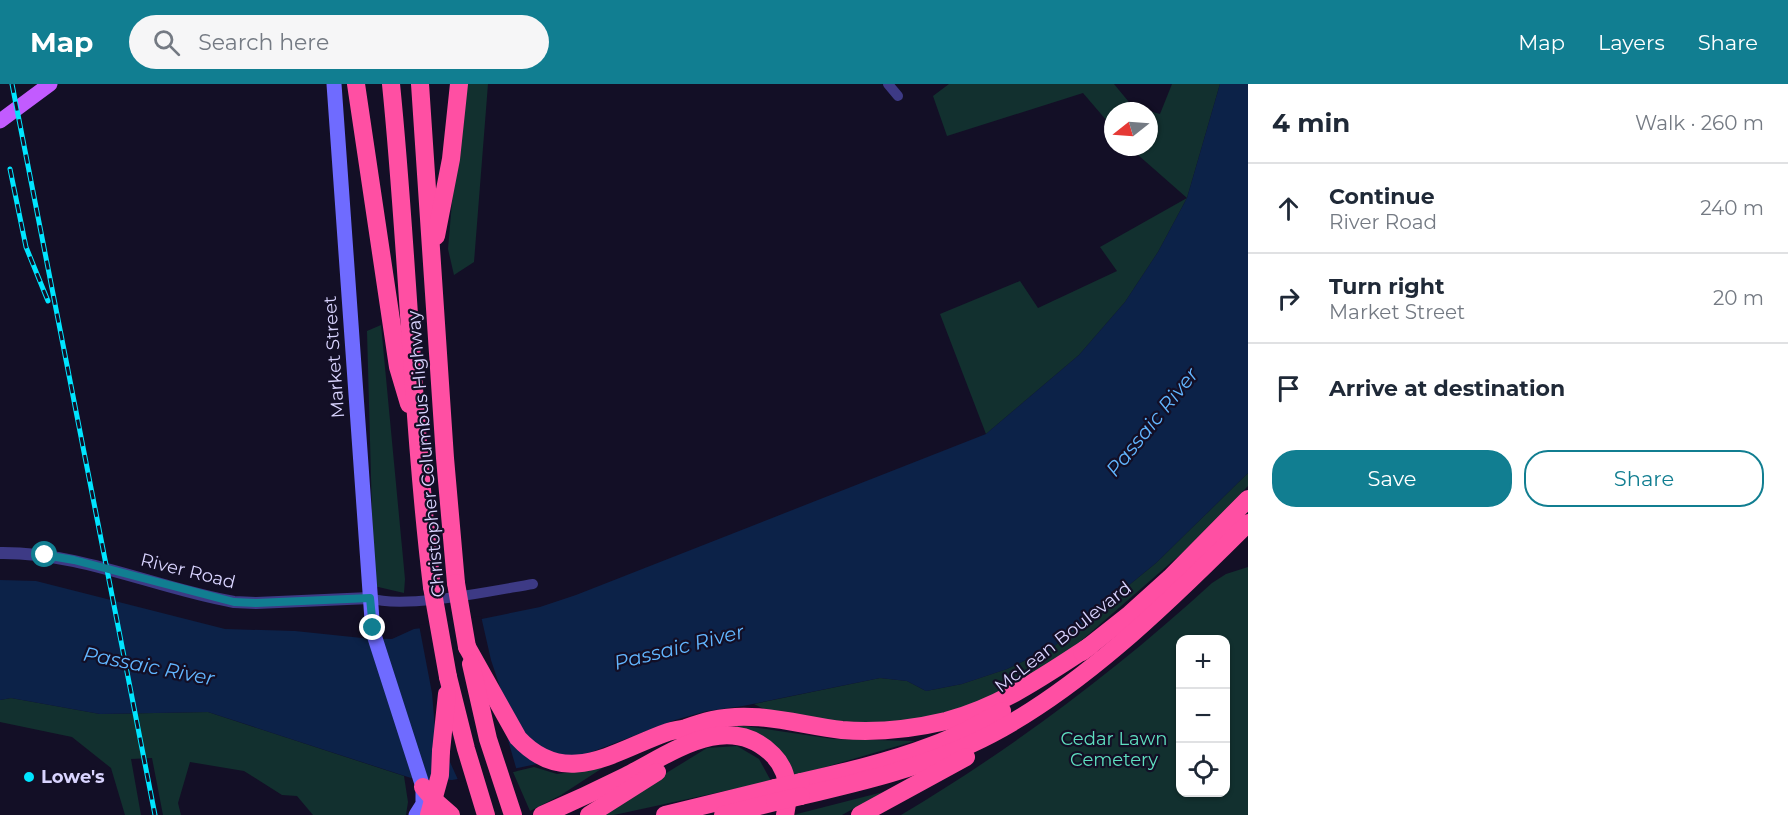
<!DOCTYPE html>
<meta charset="utf-8">
<style>
:root{--surface:#fff;--page:#f6f6f7;--text:#1f2937;--muted:#747a83;--line:#e0e1e3;--accent:#117e91}
body{margin:0;font-family:Montserrat,sans-serif;background:var(--page);color:var(--text)}
.controls{position:absolute;right:18px;bottom:18px;display:grid;overflow:hidden;border-radius:12px;box-shadow:0 2px 4px #0004}
.controls button{width:54px;height:54px;display:grid;place-items:center;padding:0;border:0;border-bottom:2px solid var(--line);background:var(--surface);color:var(--text);font:30px sans-serif}
.compass{position:absolute;left:1104px;top:18px;width:54px;height:54px;border-radius:50%;background:var(--surface);box-shadow:0 2px 4px #0004;rotate:253deg}
.stop{position:absolute;width:18px;height:18px;margin:-14px;border:4px solid #117e91;border-radius:50%;background:#fff}
.stop.end{background:#117e91;border-color:#fff;box-shadow:0 2px 6px #0008}
.list{margin:0;padding:0;list-style:none}
h2{display:flex;justify-content:space-between;align-items:center;height:78px;margin:0;padding:0 24px;font-size:26px}
h2 small{font-size:20px;font-weight:400;color:var(--muted)}
.list li{display:grid;grid-template-columns:39px 1fr auto;gap:18px;align-items:center;box-sizing:border-box;height:90px;padding:0 24px;border-top:2px solid var(--line)}
.list b{display:block;font-size:22px;white-space:nowrap}
.list p{margin:0;font-size:20px;white-space:nowrap;color:var(--muted)}
.list em{font-size:20px;font-style:normal;color:var(--muted)}
.actions{display:flex;gap:12px;padding:18px 24px}
.actions a{flex:1;padding:14px 0;border:2px solid var(--accent);border-radius:24px;text-align:center;font-size:21px;color:var(--accent)}
.actions .main{background:var(--accent);color:#fff}
.icon{flex:none;width:33px;height:33px;fill:none;stroke:currentColor;stroke-width:2;stroke-linecap:round;stroke-linejoin:round}
.map{position:relative;flex:none;width:1248px;height:731px;overflow:hidden}
header{display:flex;align-items:center;gap:36px;box-sizing:border-box;height:84px;padding:0 30px;background:var(--accent);color:#fff}
header strong{font-size:28px}
nav{display:flex;gap:33px;margin-inline-start:auto;font-size:21px}
.search{width:420px;height:54px;background:var(--page);display:flex;align-items:center;gap:15px;box-sizing:border-box;padding:0 21px;border-radius:33px;color:var(--muted);font-size:22px}
main{display:flex}
aside{flex:1;background:var(--surface)}
.map>svg:first-child{display:block}
</style>
<header>
<strong>Map</strong>
<div class="search"><svg class="icon" aria-label="search" viewBox="0 0 24 24"><circle cx="10" cy="10" r="6"/><path d="M15 15l6 6"/></svg>Search here</div>
<nav><a>Map</a><a>Layers</a><a>Share</a></nav>
</header>
<main>
<div class="map">
<svg width="1248" height="731" viewBox="0 0 1248 731">
<rect width="100%" height="100%" fill="#130f26"/>
<!-- green -->
<g fill="#12302f" fill-rule="evenodd">
<path d="M462 0H488L474 178 454 191 448 165Z"/>
<path d="M949 0H1114L1133 23 1147 27H1113V44L1083 9 947 52 933 12Z"/>
<path d="M1172 0H1220L1187 114 1158 168 1125 218 1079 271 986 350 940 230 1020 197 1038 224 1117 187 1100 163 1187 114 1129 63H1149V27L1160 30Z"/>
<path d="M381 241 405 495 404 509 374 502 367 247Z"/>
<path d="M1248 389V402L1182 469 1058 577 992 616 939 635 879 644 770 628 754 620 880 594 907 597 926 607 962 600 1007 585 1052 564 1156 479Z"/>
<path d="M1248 483V731H901C1012 665 1117 586 1212 499L1226 490ZM1180 556H1226V708H1180Z"/>
<path d="M11 614 100 630 208 628 404 692 408 718 406 731H313L297 712 282 711 244 687 190 678 178 719 181 731H163L152 674 131 675 141 731H125L111 684 72 653 0 638V616Z"/>
<path d="M731 640 833 655 915 657 791 693 774 662Z"/>
<path d="M737 662 759 675 771 697 614 731H598L707 664Z"/>
<path d="M534 683 557 690 604 683 561 711 530 727 513 688Z"/>
<path d="M883 708 842 731H793Z"/>
</g>
<!-- water -->
<path fill="#0c2248" d="M1220 0H1248V389L1156 479 1052 564 1007 585 962 600 926 607 907 597 880 594 743 622 707 627 675 636 589 669 499 688 452 696 411 694 208 628 100 630 11 614 0 616V496L36 497 225 545 295 547 362 554 392 555 414 545 462 539 540 523 576 511 986 350 1079 271 1125 218 1158 168 1187 114Z"/>
<!-- pier -->
<path fill="#130f26" d="M481 532 491 576 507 624 546 681 506 649 517 687 459 698 435 645 432 609 419 541Z"/>
<g fill="none" stroke-linecap="round" stroke-linejoin="round">
<!-- minor -->
<g stroke="#3d3a85" stroke-width="10">
<path d="M888 0 898 12"/>
<path d="M370 514C403 526 496 506 533 500"/>
</g>
<!-- tertiary -->
<path stroke="#3d3a85" stroke-width="12" d="M0 469C81 468 155 504 234 518L256 519 370 514"/>
<!-- secondary -->
<path stroke="#6f6bff" stroke-width="15" d="M334 0 372 536 375 554 423 703V720L416 731"/>
<!-- primary -->
<path stroke="#c25bff" stroke-width="15" d="M0 37 50 0"/>
<!-- motorway -->
<g stroke="#ff4fa3" stroke-width="18">
<path d="M356 0 398 283 409 320"/>
<path d="M391 0C408 167 412 336 432 503"/>
<path d="M420 0 445 374 456 499"/>
<path d="M436 152 451 75 459 0"/>
<path d="M467 563 518 654C566 706 616 666 668 648 674 646 680 646 686 644 694 641 703 638 712 636 756 626 799 641 842 646 877 649 912 645 946 637 1000 623 1044 592 1090 562"/>
<path d="M1082 568 1130 530 1170 494 1248 415"/>
<path d="M471 580 488 655 513 731"/>
<path d="M448 593 466 665 486 731"/>
<path d="M441 667 447 610"/>
<path d="M801 698C845 688 889 678 931 662 956 653 979 640 1002 627"/>
<path d="M423 703 435 717 451 731"/>
<path d="M801 712C860 698 916 685 971 660 1072 614 1170 517 1248 439"/>
<path d="M542 731C570 719 598 706 626 692 670 670 728 625 773 671 789 687 790 710 785 731"/>
<path d="M589 731 657 688"/>
<path d="M665 731 775 704"/>
<path d="M723 731 775 718"/>
<path d="M860 731 966 673"/>
</g>
<!-- rail casing -->
<g stroke="#00e5ff" stroke-width="5">
<g id="rail">
<path d="M12 0 155 731"/>
<path d="M10 85 26 163 48 217"/>
</g>
</g>
<!-- rail -->
<use href="#rail" stroke="#130f26" stroke-width="3" stroke-dasharray="9" stroke-linecap="butt"/>
<!-- motorway-bridge -->
<g stroke="#ff4fa3" stroke-width="18">
<path d="M456 499 467 563"/>
<path d="M432 503 448 593"/>
<path d="M775 704 801 698"/>
<path d="M775 718 801 712"/>
<path d="M429 731 440 691 441 667"/>
</g>
</g>
<g fill="none" stroke-linecap="round" stroke-linejoin="round">
<!-- route -->
<path stroke="#117e91" stroke-width="8" d="M45 471 74 476 234 518 256 519 370 514 373 544"/>
</g>
<!-- markers -->
<circle fill="#00e5ff" stroke="#130f26" stroke-width="2" cx="29" cy="693" r="6"/>
<g text-anchor="middle" dominant-baseline="central" stroke-width="4.5" stroke-linejoin="round" paint-order="stroke">
<!-- street labels -->
<g font-size="18" fill="#d9d4ff" stroke="#130f26">
<text transform="translate(334 273) rotate(-94)">Market Street</text>
<text transform="translate(426 370) rotate(-95)">Christopher Columbus Highway</text>
<text transform="translate(188 487) rotate(14)">River Road</text>
<text transform="translate(1063 553) rotate(-38)">McLean Boulevard</text>
</g>
<!-- park labels -->
<g font-size="18" fill="#5fe0c0" stroke="#130f26">
<text x="1114" y="655">Cedar Lawn<tspan x="1114" dy="21">Cemetery</tspan></text>
</g>
<!-- poi labels -->
<g font-size="18" font-weight="bold" fill="#d9d4ff" stroke="#130f26" text-anchor="start">
<text x="41" y="693">Lowe's</text>
</g>
<!-- water labels -->
<g font-size="20" font-style="italic" fill="#62b6ff" stroke="#130f26">
<text transform="translate(1152 338) rotate(-51)">Passaic River</text>
<text transform="translate(679 563) rotate(-14)">Passaic River</text>
<text transform="translate(149 582) rotate(11)">Passaic River</text>
</g>
</g>
</svg>
<div class="controls">
<button>+</button>
<button>−</button>
<button><svg class="icon" aria-label="locate" viewBox="0 0 24 24"><circle cx="12" cy="12" r="6"/><path d="M12 2v4M12 18v4M2 12h4M18 12h4"/></svg></button>
</div>
<svg class="compass" viewBox="-18 -18 36 36"><path d="M0-13l5 13h-10z" fill="#e53935"/><path d="M0 13l5-13h-10z" fill="#747a83"/></svg>
<div class="stop" style="left:45px;top:471px"></div>
<div class="stop end" style="left:373px;top:544px"></div>
</div>
<aside>
<h2>4 min<small>Walk · 260 m</small></h2>
<ul class="list">
<li><svg class="icon" aria-label="ahead" viewBox="0 0 24 24"><path d="M12 20V5M6 11l6-6 6 6"/></svg><div><b>Continue</b><p>River Road</p></div><em>240 m</em></li>
<li><svg class="icon" aria-label="right" viewBox="0 0 24 24"><path d="M7 20v-9h11M14 6l5 5-5 5"/></svg><div><b>Turn right</b><p>Market Street</p></div><em>20 m</em></li>
<li><svg class="icon" aria-label="arrive" viewBox="0 0 24 24"><path d="M6 21V4h12l-3 4 3 4H6"/></svg><div><b>Arrive at destination</b></div></li>
</ul>
<div class="actions"><a class="main">Save</a><a>Share</a></div>
</aside>
</main>
